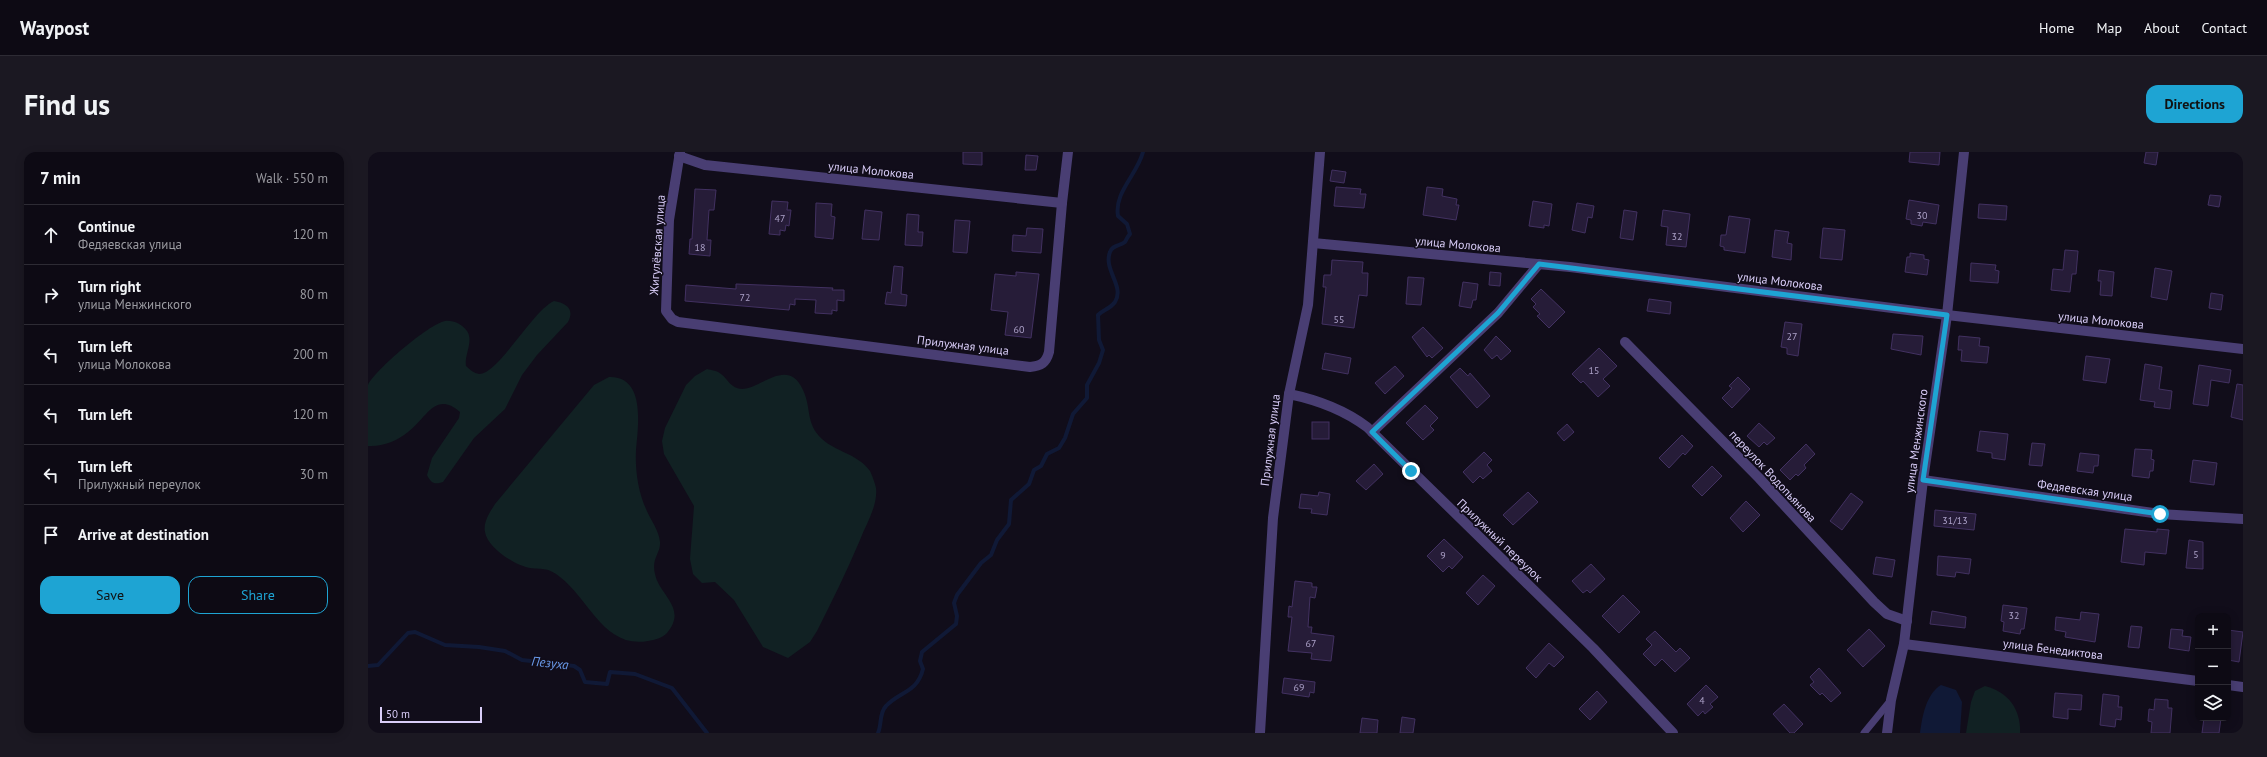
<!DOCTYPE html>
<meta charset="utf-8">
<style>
:root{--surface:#0d0a14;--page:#1b1822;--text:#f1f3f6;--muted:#9a9aa0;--line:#2d2b34;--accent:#1ea4d3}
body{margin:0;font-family:"PT Sans",sans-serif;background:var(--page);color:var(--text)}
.controls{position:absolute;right:12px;bottom:12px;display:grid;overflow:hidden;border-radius:8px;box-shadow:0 2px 10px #0003}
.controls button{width:36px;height:36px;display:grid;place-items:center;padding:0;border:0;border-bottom:1px solid var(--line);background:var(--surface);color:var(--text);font:20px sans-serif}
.scale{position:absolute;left:12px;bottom:10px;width:102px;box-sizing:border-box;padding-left:4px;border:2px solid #d9cdf8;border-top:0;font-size:11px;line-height:14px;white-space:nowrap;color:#d9cdf8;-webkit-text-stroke:3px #110d1a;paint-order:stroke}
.stop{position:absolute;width:12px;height:12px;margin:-9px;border:3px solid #1ea4d3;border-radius:50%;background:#fff}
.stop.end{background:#1ea4d3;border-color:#fff;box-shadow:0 1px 4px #0008}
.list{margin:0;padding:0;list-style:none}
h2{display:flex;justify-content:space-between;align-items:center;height:52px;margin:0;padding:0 16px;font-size:17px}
h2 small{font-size:13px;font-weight:400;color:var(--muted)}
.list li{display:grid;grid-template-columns:26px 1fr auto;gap:12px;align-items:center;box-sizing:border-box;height:60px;padding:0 16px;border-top:1px solid var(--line)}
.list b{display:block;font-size:15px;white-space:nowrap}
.list p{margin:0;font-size:13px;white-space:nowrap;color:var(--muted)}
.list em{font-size:13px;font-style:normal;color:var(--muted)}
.actions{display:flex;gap:8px;padding:12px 16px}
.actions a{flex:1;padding:9px 0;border:1px solid var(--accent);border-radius:12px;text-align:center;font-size:14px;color:var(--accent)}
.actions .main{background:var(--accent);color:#111}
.icon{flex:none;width:22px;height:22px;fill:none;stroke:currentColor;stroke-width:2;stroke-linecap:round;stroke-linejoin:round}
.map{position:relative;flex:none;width:1875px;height:581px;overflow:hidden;border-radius:12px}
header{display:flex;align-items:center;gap:24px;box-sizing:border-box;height:56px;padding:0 20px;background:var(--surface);border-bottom:1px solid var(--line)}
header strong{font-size:19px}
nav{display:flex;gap:22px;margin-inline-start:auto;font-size:14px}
.intro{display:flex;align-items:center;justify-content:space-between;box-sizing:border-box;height:96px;padding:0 24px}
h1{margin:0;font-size:28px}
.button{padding:10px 18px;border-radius:12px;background:var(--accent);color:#111;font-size:14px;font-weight:700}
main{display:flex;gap:24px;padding:0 24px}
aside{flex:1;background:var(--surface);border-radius:12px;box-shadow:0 2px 10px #0003}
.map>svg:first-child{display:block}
</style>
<header>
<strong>Waypost</strong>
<nav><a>Home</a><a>Map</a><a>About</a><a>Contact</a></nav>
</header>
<div class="intro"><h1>Find us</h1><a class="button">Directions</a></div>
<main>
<aside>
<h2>7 min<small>Walk · 550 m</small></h2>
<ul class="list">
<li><svg class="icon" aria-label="ahead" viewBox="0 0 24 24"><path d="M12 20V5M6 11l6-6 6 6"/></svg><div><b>Continue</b><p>Федяевская улица</p></div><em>120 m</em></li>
<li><svg class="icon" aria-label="right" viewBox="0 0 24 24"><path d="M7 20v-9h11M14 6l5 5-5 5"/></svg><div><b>Turn right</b><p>улица Менжинского</p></div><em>80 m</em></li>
<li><svg class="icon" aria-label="left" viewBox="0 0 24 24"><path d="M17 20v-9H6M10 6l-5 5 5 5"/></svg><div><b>Turn left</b><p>улица Молокова</p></div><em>200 m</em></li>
<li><svg class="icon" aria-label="left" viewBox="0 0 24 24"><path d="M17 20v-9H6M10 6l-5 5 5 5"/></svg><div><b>Turn left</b></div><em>120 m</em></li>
<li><svg class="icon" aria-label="left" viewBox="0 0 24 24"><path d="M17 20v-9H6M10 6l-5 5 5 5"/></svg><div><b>Turn left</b><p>Прилужный переулок</p></div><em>30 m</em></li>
<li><svg class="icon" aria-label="arrive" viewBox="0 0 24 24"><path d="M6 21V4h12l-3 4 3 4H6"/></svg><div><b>Arrive at destination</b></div></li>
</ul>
<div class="actions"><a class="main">Save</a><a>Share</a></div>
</aside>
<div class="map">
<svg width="1875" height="581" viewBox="0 0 1875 581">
<rect width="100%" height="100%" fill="#110d1a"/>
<!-- green -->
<g fill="#112123">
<path d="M186 149C198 151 207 157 200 170L169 203 154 223 137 257 106 286 75 330C66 333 63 331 59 323L64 306 91 266 92 260C67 238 58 267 40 280 29 289 14 295 0 294 0 282 0 242 0 233 7 218 61 172 77 169 85 168 94 172 99 179 106 189 96 203 98 214 102 218 106 221 111 222 130 223 164 159 186 149Z"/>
<path d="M339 217C343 218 350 219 353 222 360 227 363 237 374 237 394 236 420 205 435 238 444 257 437 271 454 287 468 300 490 302 502 319 504 323 507 331 508 336 510 354 498 372 492 388 479 419 464 449 449 479L442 490 420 506 395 495 366 448 347 430 334 431 325 422 322 407 326 354 296 302 294 289 297 276 318 233 327 224Z"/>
<path d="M241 225C278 224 270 274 268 298 267 318 270 339 278 357 282 367 291 378 292 390 293 401 283 406 287 422 291 443 320 456 299 481 294 486 287 488 280 489 236 497 221 447 192 425 180 415 176 418 162 416 147 414 119 395 117 380 115 370 122 360 127 352L226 233Z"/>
<path d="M1617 534C1640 540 1653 557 1652 581H1598L1603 550 1607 539Z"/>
</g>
<!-- water -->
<path fill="#101936" d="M1573 533 1588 538 1594 550 1592 581H1552C1554 565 1558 542 1573 533Z"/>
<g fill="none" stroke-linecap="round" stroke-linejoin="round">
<!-- stream -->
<g stroke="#101936" stroke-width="4">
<path d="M0 514 10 513 40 481 47 480 77 493 111 495 137 499 154 508 206 514 212 518 217 530 239 532 242 520 267 522 304 536 339 581"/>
<path d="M510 581C514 572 511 561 518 554 532 539 549 541 555 517L552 509 554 500 588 472 589 464 586 451 589 443 613 411 623 403 629 388 641 372 643 348 661 332 666 318 673 314 679 302 691 296 697 286 705 262 719 246V233L731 211 735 198 731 188 730 163C735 158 742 157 747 150 757 134 735 118 742 100 744 93 752 94 757 90 758 88 760 84 762 82L759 72 750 64C746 40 769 23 775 0"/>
</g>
</g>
<!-- building -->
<g fill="#261c38" stroke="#423161">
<path d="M595 0H614V13L595 12Z"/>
<path d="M1542 0H1572L1571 13 1541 10Z"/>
<path d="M1778 0H1790L1788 13 1776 11Z"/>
<path d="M658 3 670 4 668 18H657Z"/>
<path d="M964 18 978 20 976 31 962 29Z"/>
<path d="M968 35 993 37 992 42H998L996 56 966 54Z"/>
<path d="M1059 35 1075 37 1074 44 1089 47 1088 53H1091L1088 68 1055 63Z"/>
<path d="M327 37 348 38 346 58H341L339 88H343L342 104 321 102 322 87H324Z"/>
<path d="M1842 43 1853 44 1851 55 1840 53Z"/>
<path d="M1541 48 1571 53 1568 72 1555 70 1554 74 1543 72V68L1538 67Z"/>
<path d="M404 49 420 50 419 58H423L421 74 418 73 417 79 412 78V83L401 82Z"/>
<path d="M1165 49 1184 52 1181 74 1176 73V76L1161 74Z"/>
<path d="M448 51 464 52 463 64 467 65 465 87 447 85Z"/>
<path d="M1209 51 1226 54 1224 66 1220 65 1217 81 1204 78Z"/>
<path d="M1611 52 1639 54 1638 68 1610 66Z"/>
<path d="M497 58 514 60 511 88 494 87Z"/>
<path d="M1256 58 1269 60 1265 88 1252 86Z"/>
<path d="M1295 58 1322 62 1318 95 1298 93 1300 75 1293 74Z"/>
<path d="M539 62 551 63 550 80H555L554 94 537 93Z"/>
<path d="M1361 64 1382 67 1377 101 1356 98V95L1352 94 1353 83H1358Z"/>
<path d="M587 68 602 69 599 101 585 100Z"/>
<path d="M659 76 675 77 673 101 644 99 645 83 658 84Z"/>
<path d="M1455 76 1477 78 1474 108 1452 106Z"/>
<path d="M1407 78 1421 80 1419 91 1424 92 1423 108 1404 105Z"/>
<path d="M1697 98 1710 99 1708 122H1704L1702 140 1683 138 1685 117 1695 118Z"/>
<path d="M1542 101 1556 103V107L1561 108 1559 123 1537 120 1539 105H1542Z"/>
<path d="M964 108 995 110 994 121H1000L999 144 991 143 986 176 954 172 958 135H955L956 123H963Z"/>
<path d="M1603 111 1628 113 1627 118 1631 119 1630 131 1602 129Z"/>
<path d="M526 114 535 115 533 142 539 143 538 154 517 152 519 140 523 141Z"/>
<path d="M1787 116 1804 119 1799 148 1783 145Z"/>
<path d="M1731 118 1746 120 1744 144 1732 143 1733 129H1730Z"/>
<path d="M648 120 671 122 663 186 637 183 640 160 623 158 627 122 648 124Z"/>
<path d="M1122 120 1133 121 1132 134 1121 133Z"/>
<path d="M1040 125 1056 126 1053 153 1038 152Z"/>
<path d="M1095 130 1110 132 1108 148H1105L1103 156 1091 154Z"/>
<path d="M368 132 465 136 464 138H476V149L469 148V159L464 158V162L447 161 448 148 427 147V153L422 152 421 158 317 149 318 133 368 137Z"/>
<path d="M1173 137 1197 160 1181 176 1169 164 1172 162 1165 155 1168 152 1163 147Z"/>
<path d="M1843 141 1855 143 1853 158 1841 156Z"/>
<path d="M1281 147 1303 150 1302 162 1279 159Z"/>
<path d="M1417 170 1434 172 1430 204 1419 202V196L1413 195Z"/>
<path d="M1055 175 1075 196 1064 206 1061 203 1059 205 1044 185Z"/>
<path d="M1525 182 1555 184 1553 203 1523 197Z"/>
<path d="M1128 184 1143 199 1133 208 1129 203 1124 207 1116 198Z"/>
<path d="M1591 184 1612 186 1611 194 1621 195 1619 211 1593 209 1594 198H1590Z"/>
<path d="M1231 196 1249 214 1235 227 1242 234 1230 245 1215 229 1213 231 1204 222Z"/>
<path d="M957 201 983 206 980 222 954 217Z"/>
<path d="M1718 204 1742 207 1738 231 1715 228Z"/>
<path d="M1777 212 1794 215 1791 237 1804 239 1802 257 1786 255 1787 250 1772 248Z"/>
<path d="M1831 213 1863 218 1861 231 1843 228 1840 254 1825 252Z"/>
<path d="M1027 214 1036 224 1017 242 1007 231Z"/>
<path d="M1092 216 1100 224 1102 221 1122 244 1109 256 1082 225Z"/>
<path d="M1370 225 1382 237 1364 256 1354 246 1364 236 1361 234Z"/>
<path d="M1869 232 1875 233V268L1863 265Z"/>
<path d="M1057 253 1070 266 1062 274 1066 278 1055 288 1038 271Z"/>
<rect x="944" y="270" width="17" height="17"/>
<path d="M1391 271 1407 286 1399 293 1396 290 1391 295 1379 284Z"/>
<path d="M1199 272 1206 280 1196 289 1189 281Z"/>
<path d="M1612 279 1640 282 1637 308 1624 306V301L1609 299Z"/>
<path d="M1314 283 1325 294 1317 303 1315 301 1301 316 1291 306Z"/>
<path d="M1664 291 1677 292 1674 314 1661 313Z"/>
<path d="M1438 292 1447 302 1436 313 1438 316 1430 324 1428 322 1422 328 1412 318Z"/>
<path d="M1767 297 1784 298 1783 307 1786 308 1785 319H1782L1781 326 1764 324Z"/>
<path d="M1116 300 1124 308 1119 313 1124 319 1115 327 1112 324 1105 331 1095 320Z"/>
<path d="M1712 301 1731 303 1730 314H1726L1725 321 1709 319Z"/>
<path d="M1825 308 1849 311 1846 333 1822 330Z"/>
<path d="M1006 312 1015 322 998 338 988 329Z"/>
<path d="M1344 314 1354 324 1334 344 1324 334Z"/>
<path d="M951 340 962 342 959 363 943 361 944 357 931 356 933 342 950 344Z"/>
<path d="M1160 340 1170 350 1145 373 1135 363Z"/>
<path d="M1483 341 1495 350 1474 378 1462 369Z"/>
<path d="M1378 349 1392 363 1375 380 1362 366Z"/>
<path d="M1567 358 1608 362 1606 378 1566 374Z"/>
<path d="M1757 377 1789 380V377L1801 378 1798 402 1777 400 1776 413 1753 410Z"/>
<path d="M1076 387 1095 405 1084 417 1081 414 1075 420 1059 404Z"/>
<path d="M1821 388 1835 390V417L1818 416Z"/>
<path d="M1570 404 1603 407 1601 422 1588 420 1587 425 1569 423Z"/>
<path d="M1508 405 1527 408 1524 425 1505 422Z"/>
<path d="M1223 412 1237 427 1222 441 1219 438 1215 441 1204 429Z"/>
<path d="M1115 423 1127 434 1110 453 1098 441Z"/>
<path d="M927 429 944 431V435H949L947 446 942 445 940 475H944L943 481 966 484 963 509 943 507 944 501 920 499 924 465H920L921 454 924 455Z"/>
<path d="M1255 443 1272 460 1251 481 1234 464Z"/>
<path d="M1635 453 1659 456 1656 477H1653L1652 482 1635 479 1636 470 1633 469Z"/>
<path d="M1564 459 1598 465 1597 476 1562 472Z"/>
<path d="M1713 460 1731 462 1727 490 1697 485 1698 480 1687 478 1688 465 1712 468Z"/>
<path d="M1763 474 1774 475 1771 496 1760 495Z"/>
<path d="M1501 477 1517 494 1495 515 1479 498Z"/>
<path d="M1803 477 1815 478 1814 484 1823 485 1821 499 1801 496Z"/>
<path d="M1860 478 1875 480 1871 510 1860 508Z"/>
<path d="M1287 479 1308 500 1312 496 1322 506 1307 520 1294 507 1287 514 1275 502 1284 493 1278 487Z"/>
<path d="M1181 491 1196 505 1186 515 1181 511 1168 526 1158 516Z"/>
<path d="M1451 516 1473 541 1463 550 1454 541 1452 543 1442 533 1446 530 1442 525Z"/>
<path d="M916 526 947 530 946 541 942 540 941 545 914 541Z"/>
<path d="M1338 533 1350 545 1342 552 1345 555 1337 562 1335 559 1330 564 1319 552Z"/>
<path d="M1229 539 1239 550 1222 568 1211 557Z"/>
<path d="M1687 541 1714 543 1713 558 1700 557V567L1685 565Z"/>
<path d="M1735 542 1751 544 1750 555H1754L1753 568 1748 567 1747 575 1732 573Z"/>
<path d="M1787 547 1800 548V556H1804L1802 581H1783L1784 570 1780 569 1781 557 1786 558Z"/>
<path d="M1416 552 1435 572 1426 581H1422L1405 562Z"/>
<path d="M1034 565 1047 567 1045 581H1032Z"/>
<path d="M994 566 1010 568 1009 581H992Z"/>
<path d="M1836 566H1853L1851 581H1834Z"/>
</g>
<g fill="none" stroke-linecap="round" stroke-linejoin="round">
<!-- lane -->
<path stroke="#493e73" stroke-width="7" d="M1496 581 1523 548"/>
<!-- street -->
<g stroke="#493e73" stroke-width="10">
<path d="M312 0 301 68 298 159 304 167 310 170 662 215C673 214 678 211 681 200L694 51 700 0"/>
<path d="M311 4 337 13 694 51"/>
<path d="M945 91 1202 115 1579 163 1875 197"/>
<path d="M1257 190 1391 326 1506 450 1519 462 1539 469"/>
<path d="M921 242C950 248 975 257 999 275L1225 496 1305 581"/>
<path d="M1004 280 1130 161 1171 112"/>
<path d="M1555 328 1792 362 1875 367"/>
<path d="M1536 492 1830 529"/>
<path d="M1860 533 1875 535"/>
<path d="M892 581 905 366 921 242 940 153 952 0"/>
<path d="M1519 581 1523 548 1536 492 1555 328 1579 163 1596 0"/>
</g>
</g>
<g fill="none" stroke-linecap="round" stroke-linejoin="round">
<!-- route -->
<path stroke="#1ea4d3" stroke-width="5" d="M1043 319 1004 280 1130 161 1171 112 1579 163 1555 328 1792 362"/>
</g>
<g text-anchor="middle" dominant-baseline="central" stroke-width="3" stroke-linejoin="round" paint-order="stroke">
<!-- number labels -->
<g font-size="10" fill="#aca1c8">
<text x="1554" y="63">30</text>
<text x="412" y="66">47</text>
<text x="1309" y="84">32</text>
<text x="332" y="95">18</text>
<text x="377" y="145">72</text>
<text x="971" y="167">55</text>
<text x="651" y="177">60</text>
<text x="1424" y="184">27</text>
<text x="1226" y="218">15</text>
<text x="1587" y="368">31/13</text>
<text x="1828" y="402">5</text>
<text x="1075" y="403">9</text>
<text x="1646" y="463">32</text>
<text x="943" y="491">67</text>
<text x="931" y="535">69</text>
<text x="1334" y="548">4</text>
</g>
<!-- street labels -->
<g font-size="12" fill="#d9cdf8" stroke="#110d1a">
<text transform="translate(503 18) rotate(6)">улица Молокова</text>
<text transform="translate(1090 92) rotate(5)">улица Молокова</text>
<text transform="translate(289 93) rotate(-86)">Жигулёвская улица</text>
<text transform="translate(1412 129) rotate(7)">улица Молокова</text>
<text transform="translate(1733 168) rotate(6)">улица Молокова</text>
<text transform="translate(595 193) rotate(7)">Прилужная улица</text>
<text transform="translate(902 288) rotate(-83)">Прилужная улица</text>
<text transform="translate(1548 289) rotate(-82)">улица Менжинского</text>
<text transform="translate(1405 324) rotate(47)">переулок Водопьянова</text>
<text transform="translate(1717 338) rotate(8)">Федяевская улица</text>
<text transform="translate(1132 388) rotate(44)">Прилужный переулок</text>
<text transform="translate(1685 497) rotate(7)">улица Бенедиктова</text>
</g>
<!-- water labels -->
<g font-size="13" font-style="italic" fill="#6a9aea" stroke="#110d1a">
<text transform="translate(182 511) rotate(6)">Пезуха</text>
</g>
</g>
</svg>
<div class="controls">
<button>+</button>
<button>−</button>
<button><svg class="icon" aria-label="layers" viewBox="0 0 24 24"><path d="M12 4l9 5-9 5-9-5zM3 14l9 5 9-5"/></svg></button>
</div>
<div class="scale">50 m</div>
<div class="stop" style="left:1792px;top:362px"></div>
<div class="stop end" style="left:1043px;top:319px"></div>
</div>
</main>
